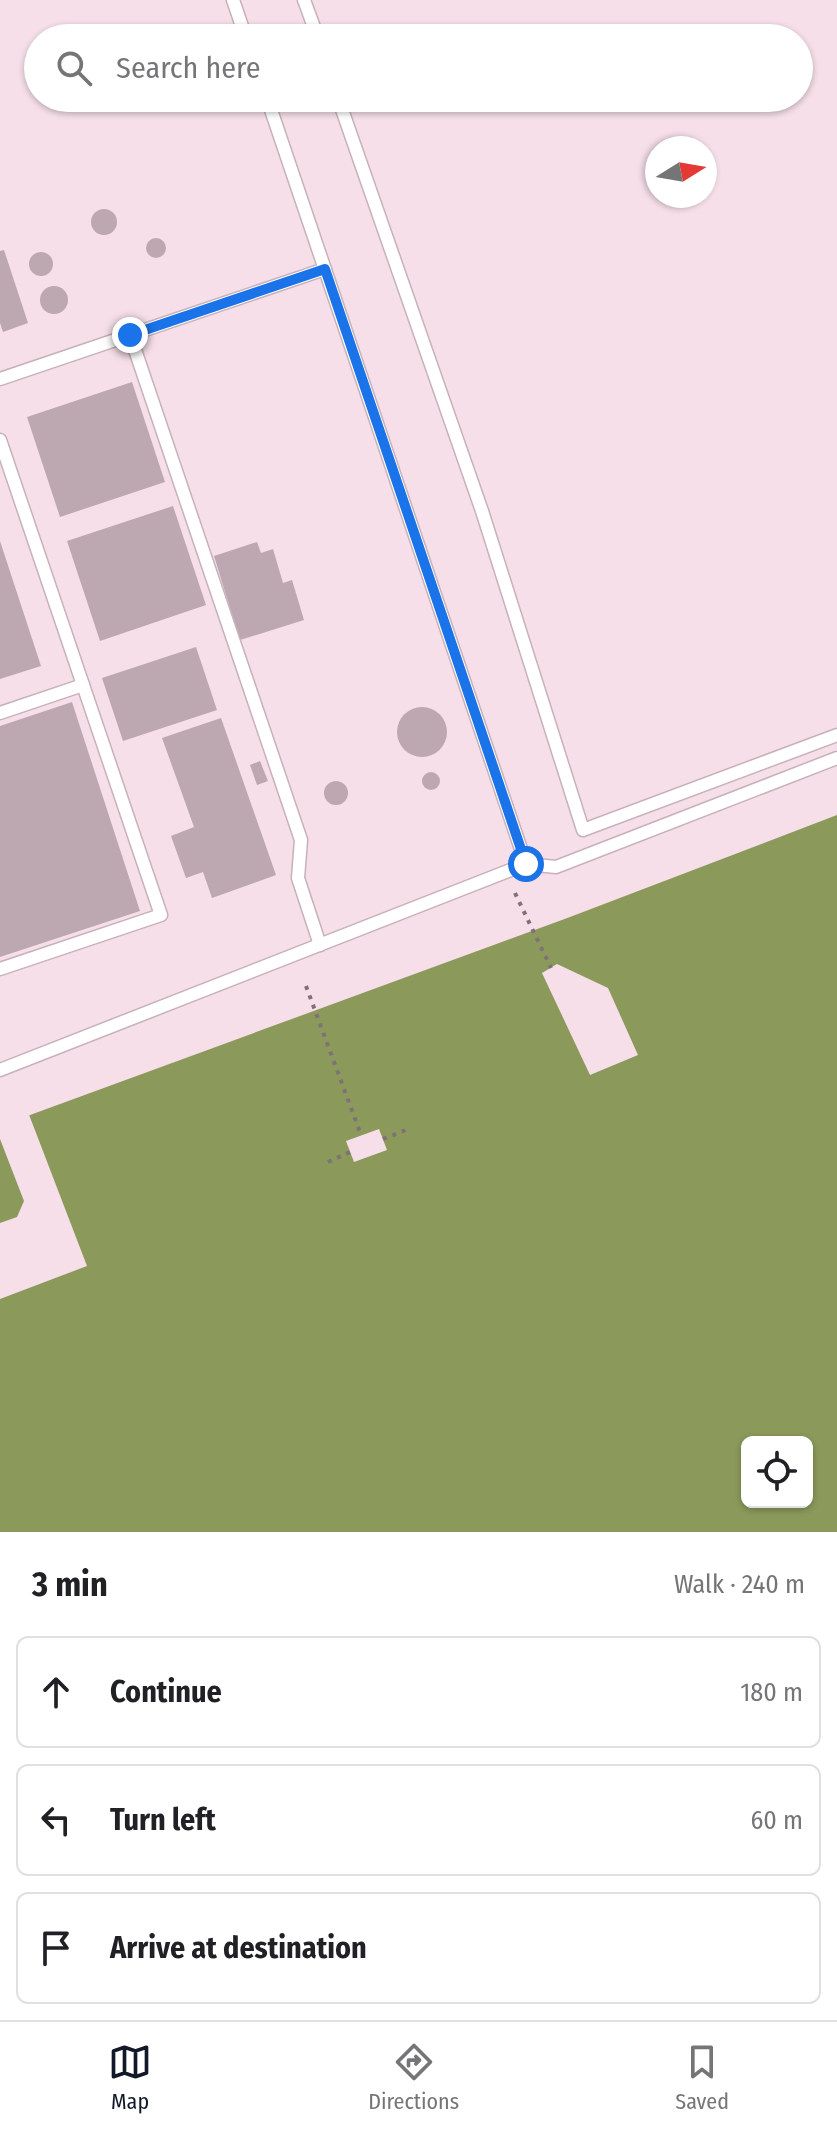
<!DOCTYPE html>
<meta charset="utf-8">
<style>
:root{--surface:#fff;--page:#f2f2f2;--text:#202124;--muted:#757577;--line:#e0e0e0;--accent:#111827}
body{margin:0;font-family:"Fira Sans Condensed",sans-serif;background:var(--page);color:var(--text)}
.controls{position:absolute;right:24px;bottom:24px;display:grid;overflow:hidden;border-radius:12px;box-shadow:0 2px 6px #0004}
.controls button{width:72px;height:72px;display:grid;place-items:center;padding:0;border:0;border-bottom:2px solid var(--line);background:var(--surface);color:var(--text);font:40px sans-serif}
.compass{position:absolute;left:645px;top:136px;width:72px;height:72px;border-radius:50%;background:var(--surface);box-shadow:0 2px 6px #0004;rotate:79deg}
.stop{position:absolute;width:24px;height:24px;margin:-18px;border:6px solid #1a73e8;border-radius:50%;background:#fff}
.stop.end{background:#1a73e8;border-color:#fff;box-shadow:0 2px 8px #0008}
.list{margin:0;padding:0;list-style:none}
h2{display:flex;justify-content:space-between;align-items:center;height:104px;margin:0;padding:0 32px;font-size:34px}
h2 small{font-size:26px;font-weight:400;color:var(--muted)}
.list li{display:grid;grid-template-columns:52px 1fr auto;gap:24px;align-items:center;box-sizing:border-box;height:112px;margin:0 16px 16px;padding:0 16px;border:2px solid var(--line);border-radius:12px}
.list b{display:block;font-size:30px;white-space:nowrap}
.list em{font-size:26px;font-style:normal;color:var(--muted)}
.icon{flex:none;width:44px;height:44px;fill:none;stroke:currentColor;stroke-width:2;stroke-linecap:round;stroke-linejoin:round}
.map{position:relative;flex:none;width:837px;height:1532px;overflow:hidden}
.search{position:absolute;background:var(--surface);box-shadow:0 2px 6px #0004;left:24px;right:24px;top:24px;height:88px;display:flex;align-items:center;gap:20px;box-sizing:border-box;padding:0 28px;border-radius:44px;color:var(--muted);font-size:30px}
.sheet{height:488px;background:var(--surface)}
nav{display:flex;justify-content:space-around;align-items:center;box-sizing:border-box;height:112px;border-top:2px solid var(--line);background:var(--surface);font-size:22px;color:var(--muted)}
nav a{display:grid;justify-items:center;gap:4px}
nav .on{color:var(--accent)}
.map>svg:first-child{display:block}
</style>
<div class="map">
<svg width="837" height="1532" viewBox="0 0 837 1532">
<rect width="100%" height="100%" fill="#f6dfe8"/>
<!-- water -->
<path fill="#8b995b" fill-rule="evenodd" d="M837 815V1532H0V1126L570 917ZM747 1442H807V1502H747Z"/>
<!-- pier -->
<g fill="#f6dfe8">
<path d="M557 964 608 988 638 1055 590 1075 542 973Z"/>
<path d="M28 1112 87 1266 0 1299V1223L17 1217 24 1201 0 1139V1122Z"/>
<path d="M379 1129 387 1150 354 1162 346 1141Z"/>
</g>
<!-- building -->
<g fill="#bda7b0">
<path d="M676 24 681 38H663L660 29Z"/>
<circle cx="104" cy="222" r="13"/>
<circle cx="156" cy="248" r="10"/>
<path d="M4 250 28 323 3 332 0 323V251Z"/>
<circle cx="41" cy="264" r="12"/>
<circle cx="54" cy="300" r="14"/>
<path d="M132 382 165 482 60 517 27 417Z"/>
<path d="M173 506 206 605 100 641 67 541Z"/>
<path d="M0 541 41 666 0 679Z"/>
<path d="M257 542 261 553 273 549 283 583 292 580 304 620 240 640 214 556Z"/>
<path d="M196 647 217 710 123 741 102 678Z"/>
<path d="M72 702 140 911 0 957V726Z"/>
<circle cx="422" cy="732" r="25"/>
<path d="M221 718 276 875 212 898 203 872 186 878 171 836 194 827 162 738Z"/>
<path d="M260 761 268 781 257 785 250 765Z"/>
<circle cx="431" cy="781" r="9"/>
<circle cx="336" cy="793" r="12"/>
</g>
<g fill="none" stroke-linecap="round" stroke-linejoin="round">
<!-- lane casing -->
<g stroke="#c7b1ba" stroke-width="15">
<g id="lane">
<path d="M233 0 246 38"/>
<path d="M304 0 318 38"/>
<path d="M267 98 526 864"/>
<path d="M338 98 482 511 583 830 837 735"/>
<path d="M130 335 301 840 298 878 320 945"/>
<path d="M0 379 325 269"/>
<path d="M0 440 161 915 0 969"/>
<path d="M0 713 83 685"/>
<path d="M0 1070 526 864 556 867 837 758"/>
</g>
</g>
<!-- path -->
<g stroke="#807177" stroke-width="4" stroke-dasharray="4 6" stroke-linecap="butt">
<path d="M515 893 551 968"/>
<path d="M306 986 361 1135"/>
<path d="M383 1139 406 1130"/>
<path d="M328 1162 350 1152"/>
</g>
<!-- lane -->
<use href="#lane" stroke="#fff" stroke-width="12"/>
</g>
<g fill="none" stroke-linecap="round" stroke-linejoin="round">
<!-- route -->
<path stroke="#1a73e8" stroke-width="10" d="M130 335 325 269 526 864"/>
</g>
</svg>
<div class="controls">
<button><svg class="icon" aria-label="locate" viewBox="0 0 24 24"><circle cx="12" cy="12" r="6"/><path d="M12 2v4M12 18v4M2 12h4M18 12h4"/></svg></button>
</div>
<svg class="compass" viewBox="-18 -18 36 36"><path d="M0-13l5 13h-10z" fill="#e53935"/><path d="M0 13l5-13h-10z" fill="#757577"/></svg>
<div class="stop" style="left:526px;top:864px"></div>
<div class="stop end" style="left:130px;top:335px"></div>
<div class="search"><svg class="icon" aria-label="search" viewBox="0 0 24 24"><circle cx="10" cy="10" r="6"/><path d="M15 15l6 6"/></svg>Search here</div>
</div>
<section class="sheet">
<h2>3 min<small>Walk · 240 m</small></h2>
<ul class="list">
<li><svg class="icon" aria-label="ahead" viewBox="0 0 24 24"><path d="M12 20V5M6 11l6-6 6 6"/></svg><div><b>Continue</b></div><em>180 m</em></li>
<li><svg class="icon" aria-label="left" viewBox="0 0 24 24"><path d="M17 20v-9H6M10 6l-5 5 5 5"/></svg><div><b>Turn left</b></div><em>60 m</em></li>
<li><svg class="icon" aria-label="arrive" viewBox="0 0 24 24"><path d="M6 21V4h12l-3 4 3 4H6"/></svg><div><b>Arrive at destination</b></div></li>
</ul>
</section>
<nav>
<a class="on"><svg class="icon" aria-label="map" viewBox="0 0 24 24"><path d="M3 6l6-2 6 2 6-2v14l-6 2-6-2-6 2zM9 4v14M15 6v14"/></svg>Map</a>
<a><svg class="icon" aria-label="directions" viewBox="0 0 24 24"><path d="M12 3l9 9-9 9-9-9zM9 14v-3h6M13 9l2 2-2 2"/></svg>Directions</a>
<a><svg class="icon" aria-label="saved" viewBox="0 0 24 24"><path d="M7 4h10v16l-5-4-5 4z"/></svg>Saved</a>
</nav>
